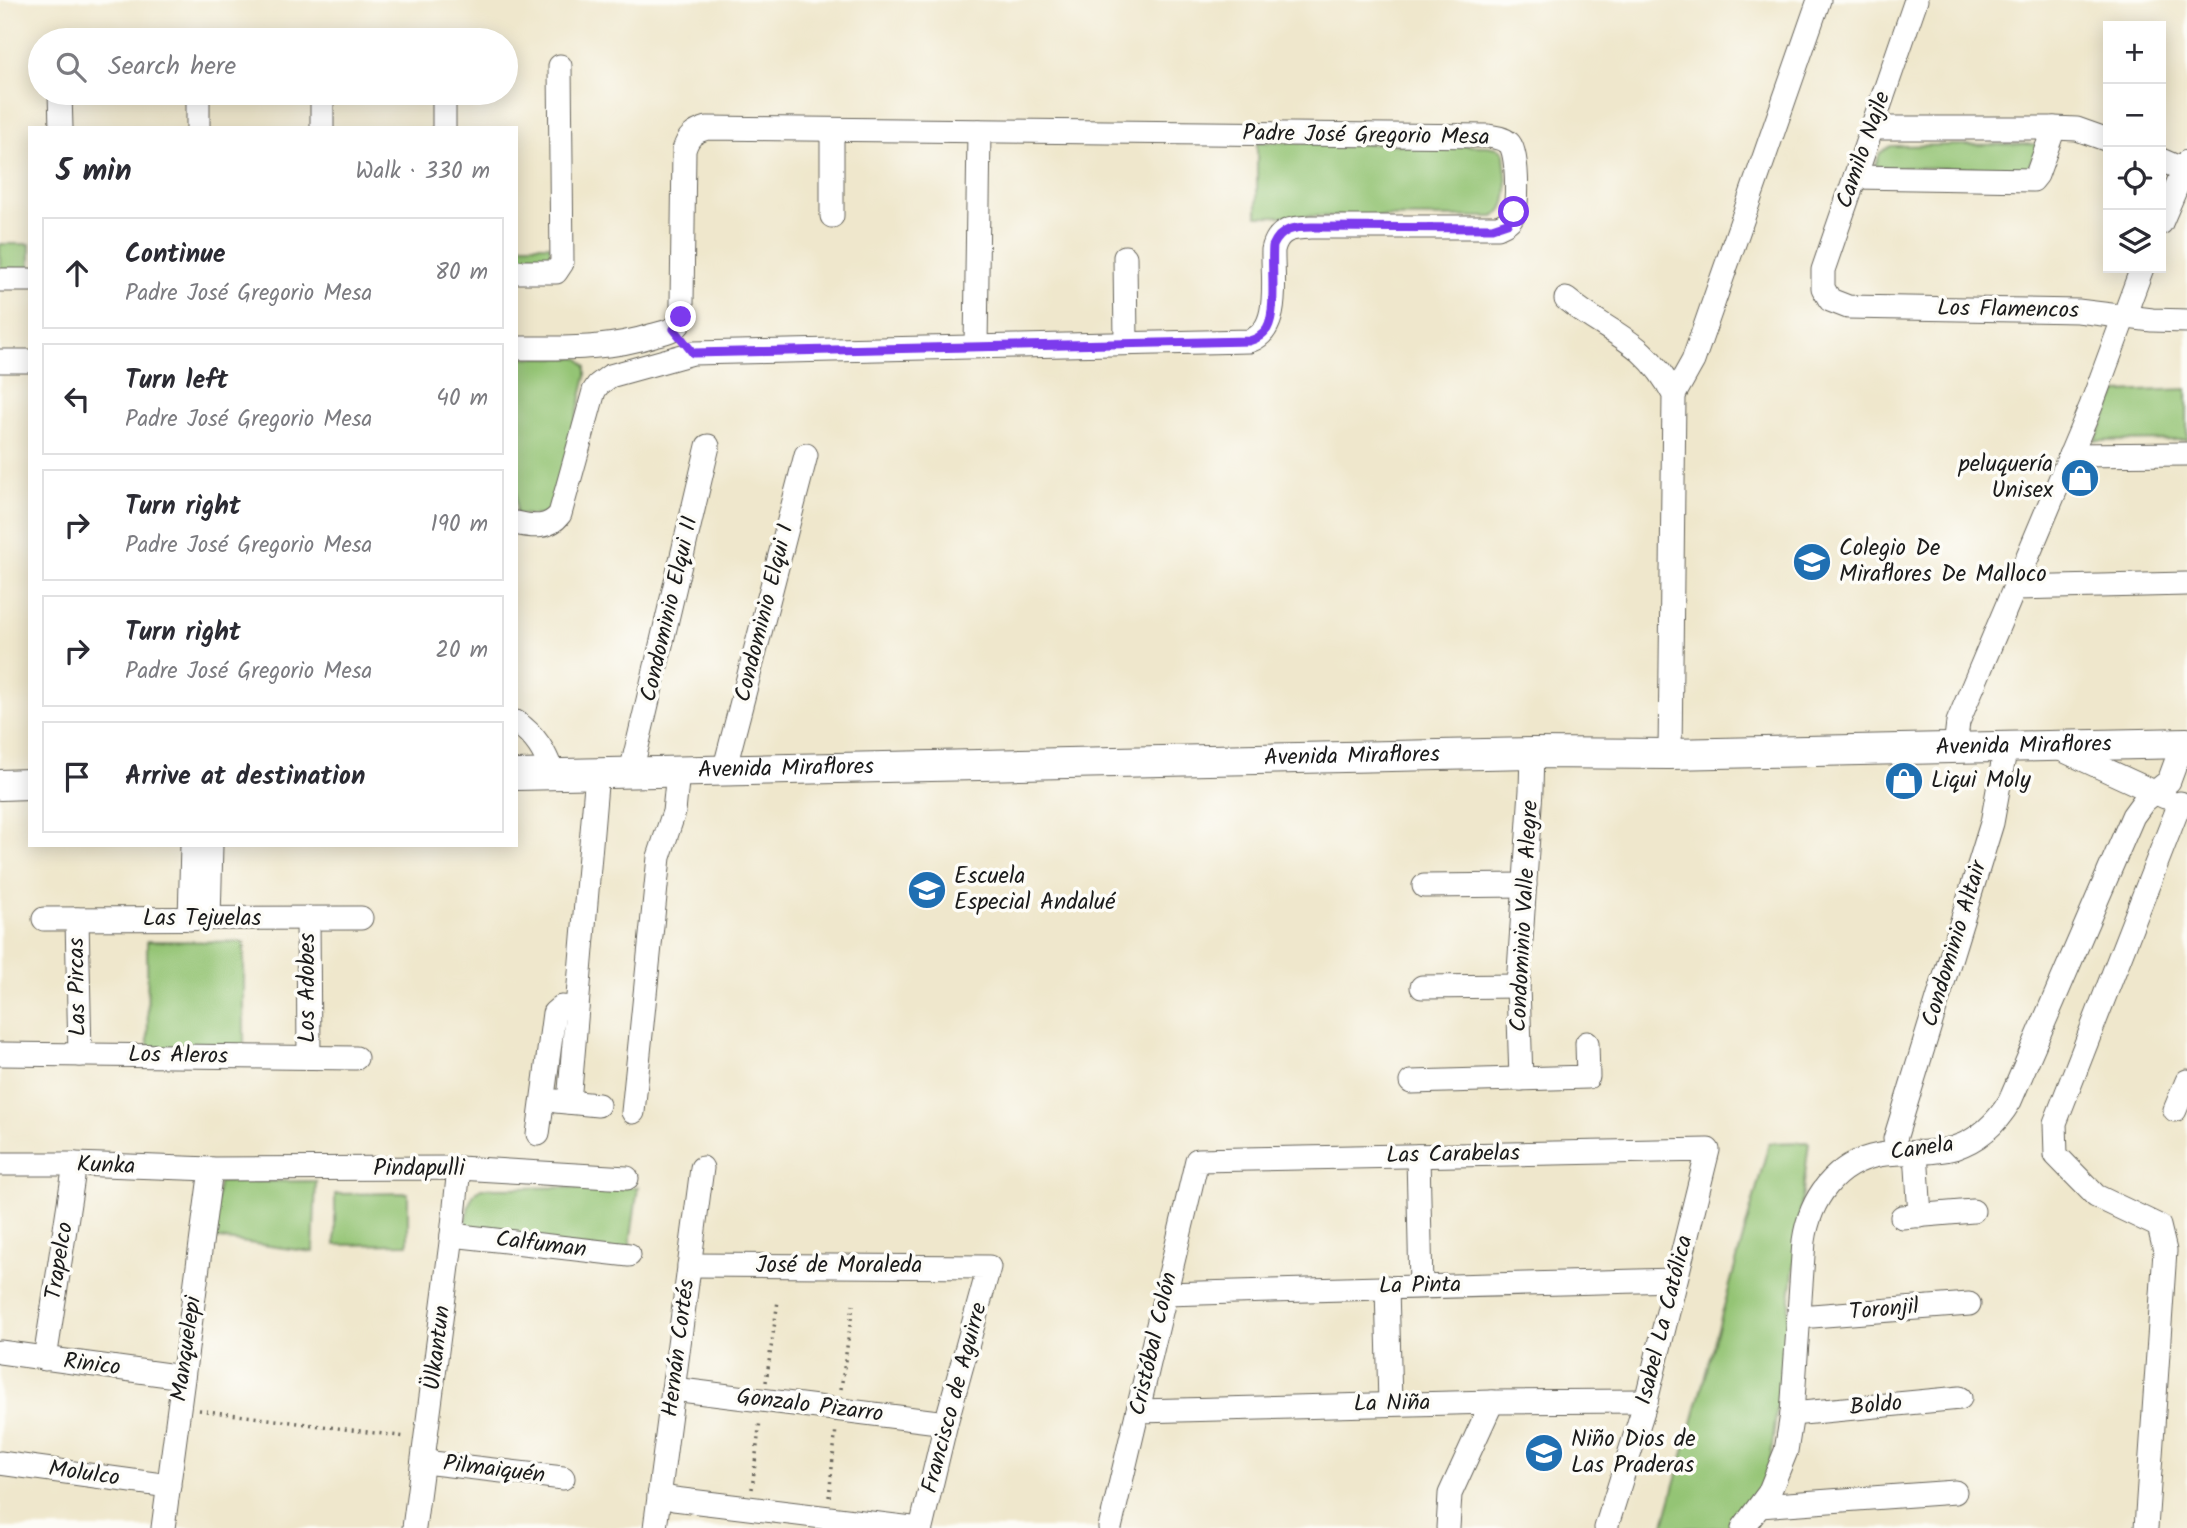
<!DOCTYPE html>
<meta charset="utf-8">
<style>
:root{--surface:#fff;--page:#f2f2f3;--text:#2b2b33;--muted:#7c7c81;--line:#e1e1e2}
body{margin:0;font-family:Kalam,sans-serif;background:var(--page);color:var(--text)}
.controls{position:absolute;right:21px;top:21px;display:grid;overflow:hidden;border-radius:0px;box-shadow:0 4px 18px #0003}
.controls button{width:63px;height:63px;display:grid;place-items:center;padding:0;border:0;border-bottom:2px solid var(--line);background:var(--surface);color:var(--text);font:35px sans-serif}
.stop{position:absolute;width:21px;height:21px;margin:-16px;border:5px solid #7c3aed;border-radius:50%;background:#fff}
.stop.end{background:#7c3aed;border-color:#fff;box-shadow:0 2px 7px #0008}
.list{margin:0;padding:0;list-style:none}
h2{display:flex;justify-content:space-between;align-items:center;height:91px;margin:0;padding:0 28px;font-size:30px}
h2 small{font-size:23px;font-weight:400;color:var(--muted)}
.list li{display:grid;grid-template-columns:46px 1fr auto;gap:21px;align-items:center;box-sizing:border-box;height:112px;margin:0 14px 14px;padding:0 14px;border:2px solid var(--line);border-radius:0px}
.list b{display:block;font-size:26px;white-space:nowrap}
.list p{margin:0;font-size:23px;white-space:nowrap;color:var(--muted)}
.list em{font-size:23px;font-style:normal;color:var(--muted)}
.icon{flex:none;width:38px;height:38px;fill:none;stroke:currentColor;stroke-width:2;stroke-linecap:round;stroke-linejoin:round}
.map{position:relative;flex:none;width:2187px;height:1528px;overflow:hidden}
.search{position:absolute;background:var(--surface);box-shadow:0 4px 18px #0003;left:28px;top:28px;width:490px;height:77px;display:flex;align-items:center;gap:18px;box-sizing:border-box;padding:0 24px;border-radius:38px;color:var(--muted);font-size:26px}
.panel{position:absolute;background:var(--surface);box-shadow:0 4px 18px #0003;left:28px;top:126px;width:490px;height:721px;border-radius:0px}
.map>svg:first-child{display:block}
</style>
<div class="map">
<svg width="2187" height="1528" viewBox="0 0 2187 1528">
<rect width="100%" height="100%" fill="#fdfcf7"/>
<filter id="ink" filterUnits="userSpaceOnUse"><feTurbulence type="fractalNoise" baseFrequency=".0143" numOctaves="2"/><feDisplacementMap in="SourceGraphic" scale="14" xChannelSelector="R" yChannelSelector="G"/><feConvolveMatrix kernelMatrix="1 2 1 2 8 2 1 2 1" color-interpolation-filters="sRGB"/></filter>
<filter id="wash" filterUnits="userSpaceOnUse"><feTurbulence type="fractalNoise" baseFrequency=".00686" numOctaves="4" result="noise"/><feDisplacementMap in="SourceGraphic" scale="28" xChannelSelector="R" yChannelSelector="G"/><feGaussianBlur stdDeviation="1.57" result="paint"/><feColorMatrix in="noise" values="0 0 0 0 0 0 0 0 0 0 0 0 0 0 0 0 0 1.4 0 .05"/><feComposite in="paint" operator="in"/></filter>
<g filter="url(#wash)">
<rect width="100%" height="100%" fill="#efe7cc"/>
<!-- green -->
<g fill="#94c474" stroke="#587048" stroke-width="2">
<path d="M1257 142 1488 146 1498 148 1504 153C1505 173 1514 206 1494 217L1257 216Z"/>
<path d="M2038 144 2028 169 1875 167 1880 153 1891 146Z"/>
<rect x="0" y="244" width="30" height="25"/>
<rect x="516" y="245" width="34" height="25"/>
<path d="M516 357 576 358 580 359 586 366V377L555 503 545 516 516 514Z"/>
<path d="M2187 389V440L2095 441 2117 392Z"/>
<path d="M147 941 244 942V1050L148 1047Z"/>
<path d="M1809 1142 1768 1480 1734 1528H1663L1769 1143Z"/>
<path d="M316 1181 313 1252 211 1238 219 1182Z"/>
<path d="M638 1187 629 1252 465 1234C467 1218 466 1197 481 1188Z"/>
<path d="M408 1193V1244L335 1245V1194Z"/>
</g>
</g>
<g filter="url(#ink)">
<g fill="none" stroke-linecap="round" stroke-linejoin="round">
<!-- minor casing -->
<g stroke="#66635a" stroke-width="25">
<g id="minor">
<path d="M1916 0 1823 270V288L1830 300 1848 307 2078 311 2152 320 2187 321"/>
<path d="M60 93 61 128"/>
<path d="M198 93V128"/>
<path d="M322 93V128"/>
<path d="M444 94V128"/>
<path d="M1872 128H2054L2077 129 2108 140"/>
<path d="M2161 160 2184 170"/>
<path d="M1855 177 2033 180 2037 175 2054 128"/>
<path d="M832 216V130"/>
<path d="M2161 223 2187 162"/>
<path d="M1125 257 1126 343"/>
<path d="M516 272H556L562 263 560 66"/>
<path d="M0 280H30"/>
<path d="M1566 299C1610 335 1645 339 1674 395L1670 754"/>
<path d="M976 346 979 131"/>
<path d="M516 348C563 348 608 350 654 335 661 333 674 331 679 324 683 319 682 310 682 303L684 150C688 137 693 132 707 128L1488 136C1495 137 1503 138 1509 143 1518 151 1518 202 1514 213 1511 221 1505 224 1498 227H1312C1293 228 1278 228 1273 250 1272 277 1282 331 1249 341L693 353 610 376 598 385 594 391 560 514C549 529 533 527 516 523"/>
<path d="M0 361H30"/>
<path d="M1674 395 1693 361 1819 0"/>
<path d="M2070 455 2187 454"/>
<path d="M2015 588 2187 584"/>
<path d="M516 722C536 736 545 752 553 774"/>
<path d="M2056 747 2165 797"/>
<path d="M1955 748 1958 722 2091 406 2142 268"/>
<path d="M724 771 806 455"/>
<path d="M631 772 708 446"/>
<path d="M1424 886 1525 885"/>
<path d="M308 918 309 1057"/>
<path d="M44 919 361 918"/>
<path d="M77 919 80 1055"/>
<path d="M190 919 192 845"/>
<path d="M209 919 211 845"/>
<path d="M1422 987 1518 986"/>
<path d="M0 1054 356 1058"/>
<path d="M1521 1079 1518 986 1531 790 1532 753"/>
<path d="M1411 1082 1588 1077 1587 1043"/>
<path d="M556 1101 598 1105"/>
<path d="M569 1102 597 773"/>
<path d="M2175 1110 2187 1081"/>
<path d="M633 1112 659 857 674 812 678 771"/>
<path d="M538 1134 554 1013 561 1007 577 1008"/>
<path d="M1895 1139 1992 823 2006 746"/>
<path d="M1916 1152 1920 1216"/>
<path d="M1418 1156 1421 1286"/>
<path d="M0 1164H75L211 1169 459 1168 627 1178"/>
<path d="M1902 1217 1973 1211"/>
<path d="M452 1235 629 1255"/>
<path d="M689 1265 989 1267 946 1423 921 1528"/>
<path d="M1387 1287 1390 1404"/>
<path d="M1165 1294 1675 1280"/>
<path d="M1799 1317 1969 1304"/>
<path d="M0 1352 183 1377"/>
<path d="M45 1359 75 1164"/>
<path d="M673 1389 946 1423"/>
<path d="M1138 1411 1492 1402 1646 1401"/>
<path d="M1792 1414 1960 1398"/>
<path d="M424 1462 563 1478"/>
<path d="M0 1463 169 1486"/>
<path d="M659 1495 674 1499 912 1528"/>
<path d="M1760 1506 1955 1492"/>
<path d="M163 1528 211 1169"/>
<path d="M414 1528 452 1235 459 1168"/>
<path d="M655 1528 702 1168"/>
<path d="M1110 1528 1197 1160 1708 1150 1646 1401 1606 1528"/>
<path d="M1448 1528 1450 1494 1492 1402"/>
<path d="M1743 1528 1769 1493 1786 1451 1792 1414 1804 1241C1810 1199 1835 1163 1879 1155 1904 1151 1930 1155 1954 1148 1979 1140 1997 1123 2010 1101L2133 816 2144 801 2169 781 2183 743"/>
<path d="M2146 1528 2165 1251 2159 1226 2096 1196 2056 1155 2055 1123 2180 803"/>
</g>
</g>
<!-- major casing -->
<g stroke="#66635a" stroke-width="32">
<g id="major">
<path id="s1" d="M516 775 1532 753 1670 754 2187 743"/>
<path d="M0 785 30 784"/>
</g>
</g>
<!-- path -->
<g stroke="#66635a" stroke-width="3.5" stroke-dasharray="2 5" stroke-linecap="butt">
<path d="M766 1382 778 1301"/>
<path d="M841 1389 853 1305"/>
<path d="M199 1410 406 1437"/>
<path d="M752 1489 760 1420"/>
<path d="M829 1497 836 1428"/>
</g>
<!-- minor -->
<use href="#minor" stroke="#fff" stroke-width="23"/>
<!-- major -->
<use href="#major" stroke="#fff" stroke-width="30"/>
</g>
</g>
<g fill="none" stroke-linecap="round" stroke-linejoin="round" filter="url(#ink)">
<!-- route -->
<path stroke="#7c3aed" stroke-width="9" d="M681 317 679 324 674 329 693 353 1249 341C1257 339 1262 336 1267 329 1277 312 1271 267 1273 246 1281 228 1295 227 1312 227L1492 228 1507 223 1514 212"/>
</g>
<!-- icons -->
<defs>
<g id="shop-disc" transform="scale(2.0125)"><circle r="9.5" fill="#1f6fb2" stroke="#fdfcf7"/><path d="M-5-2.5h2.3a2.7 3.5 0 0 1 5.4 0H5L5.5 6h-11ZM-1.5-2.5h3a1.5 2.3 0 0 0-3 0Z" fill="#fff"/></g>
<g id="school-disc" transform="scale(2.0125)"><circle r="9.5" fill="#1f6fb2" stroke="#fdfcf7"/><path d="M0-5L7-2L0 1L-7-2ZM-4 1L0 2.5L4 1V4Q0 6-4 4Z" fill="#fff"/></g>
</defs>
<g fill-rule="evenodd">
<use href="#shop-disc" x="2080" y="478"/>
<use href="#school-disc" x="1812" y="562"/>
<use href="#shop-disc" x="1904" y="781"/>
<use href="#school-disc" x="927" y="890"/>
<use href="#school-disc" x="1544" y="1453"/>
</g>
<g text-anchor="middle" dominant-baseline="central" stroke-width="7" stroke-linejoin="round" paint-order="stroke">
<!-- street labels -->
<g font-size="23" fill="#1c1c1c" stroke="#fdfcf7">
<text transform="translate(1366 136) rotate(1)">Padre José Gregorio Mesa</text>
<text transform="translate(1864 150) rotate(-71)">Camilo Najle</text>
<text transform="translate(2008 310) rotate(1)">Los Flamencos</text>
<text transform="translate(670 609) rotate(-77)">Condominio Elqui II</text>
<text transform="translate(765 613) rotate(-76)">Condominio Elqui I</text>
<text stroke="none"><textPath href="#s1" startOffset="1508">Avenida Miraflores</textPath></text>
<text stroke="none"><textPath href="#s1" startOffset="836">Avenida Miraflores</textPath></text>
<text stroke="none"><textPath href="#s1" startOffset="270">Avenida Miraflores</textPath></text>
<text transform="translate(1525 916) rotate(-87)">Condominio Valle Alegre</text>
<text x="202" y="919">Las Tejuelas</text>
<text transform="translate(1955 944) rotate(-73)">Condominio Altair</text>
<text transform="translate(78 987) rotate(-91)">Las Pircas</text>
<text transform="translate(308 988) rotate(-90)">Los Adobes</text>
<text transform="translate(178 1056) rotate(1)">Los Aleros</text>
<text transform="translate(1922 1149) rotate(-8)">Canela</text>
<text transform="translate(1453 1155) rotate(-1)">Las Carabelas</text>
<text transform="translate(106 1166) rotate(2)">Kunka</text>
<text x="419" y="1169">Pindapulli</text>
<text transform="translate(541 1245) rotate(7)">Calfuman</text>
<text transform="translate(60 1261) rotate(-81)">Trapelco</text>
<text x="839" y="1266">José de Moraleda</text>
<text transform="translate(1420 1286) rotate(-1)">La Pinta</text>
<text transform="translate(1884 1310) rotate(-5)">Toronjil</text>
<text transform="translate(1665 1320) rotate(-76)">Isabel La Católica</text>
<text transform="translate(1154 1344) rotate(-77)">Cristóbal Colón</text>
<text transform="translate(438 1348) rotate(-83)">Ülkantun</text>
<text transform="translate(679 1348) rotate(-83)">Hernán Cortés</text>
<text transform="translate(187 1349) rotate(-82)">Manquelepi</text>
<text transform="translate(92 1365) rotate(7)">Rinico</text>
<text transform="translate(955 1398) rotate(-75)">Francisco de Aguirre</text>
<text transform="translate(1392 1404) rotate(-1)">La Niña</text>
<text transform="translate(810 1406) rotate(7)">Gonzalo Pizarro</text>
<text transform="translate(1876 1406) rotate(-5)">Boldo</text>
<text transform="translate(494 1470) rotate(7)">Pilmaiquén</text>
<text transform="translate(84 1474) rotate(8)">Molulco</text>
</g>
<!-- poi labels -->
<g font-size="23" fill="#1c1c1c" stroke="#fdfcf7" text-anchor="start">
<text x="2053" y="465" text-anchor="end">peluquería<tspan x="2053" dy="26">Unisex</tspan></text>
<text x="1839" y="549">Colegio De<tspan x="1839" dy="26">Miraflores De Malloco</tspan></text>
<text x="1931" y="781">Liqui Moly</text>
<text x="954" y="877">Escuela<tspan x="954" dy="26">Especial Andalué</tspan></text>
<text x="1571" y="1440">Niño Dios de<tspan x="1571" dy="26">Las Praderas</tspan></text>
</g>
</g>
</svg>
<div class="controls">
<button>+</button>
<button>−</button>
<button><svg class="icon" aria-label="locate" viewBox="0 0 24 24"><circle cx="12" cy="12" r="6"/><path d="M12 2v4M12 18v4M2 12h4M18 12h4"/></svg></button>
<button><svg class="icon" aria-label="layers" viewBox="0 0 24 24"><path d="M12 4l9 5-9 5-9-5zM3 14l9 5 9-5"/></svg></button>
</div>
<div class="stop" style="left:1514px;top:212px"></div>
<div class="stop end" style="left:681px;top:317px"></div>
<div class="search"><svg class="icon" aria-label="search" viewBox="0 0 24 24"><circle cx="10" cy="10" r="6"/><path d="M15 15l6 6"/></svg>Search here</div>
<section class="panel">
<h2>5 min<small>Walk · 330 m</small></h2>
<ul class="list">
<li><svg class="icon" aria-label="ahead" viewBox="0 0 24 24"><path d="M12 20V5M6 11l6-6 6 6"/></svg><div><b>Continue</b><p>Padre José Gregorio Mesa</p></div><em>80 m</em></li>
<li><svg class="icon" aria-label="left" viewBox="0 0 24 24"><path d="M17 20v-9H6M10 6l-5 5 5 5"/></svg><div><b>Turn left</b><p>Padre José Gregorio Mesa</p></div><em>40 m</em></li>
<li><svg class="icon" aria-label="right" viewBox="0 0 24 24"><path d="M7 20v-9h11M14 6l5 5-5 5"/></svg><div><b>Turn right</b><p>Padre José Gregorio Mesa</p></div><em>190 m</em></li>
<li><svg class="icon" aria-label="right" viewBox="0 0 24 24"><path d="M7 20v-9h11M14 6l5 5-5 5"/></svg><div><b>Turn right</b><p>Padre José Gregorio Mesa</p></div><em>20 m</em></li>
<li><svg class="icon" aria-label="arrive" viewBox="0 0 24 24"><path d="M6 21V4h12l-3 4 3 4H6"/></svg><div><b>Arrive at destination</b></div></li>
</ul>
</section>
</div>
